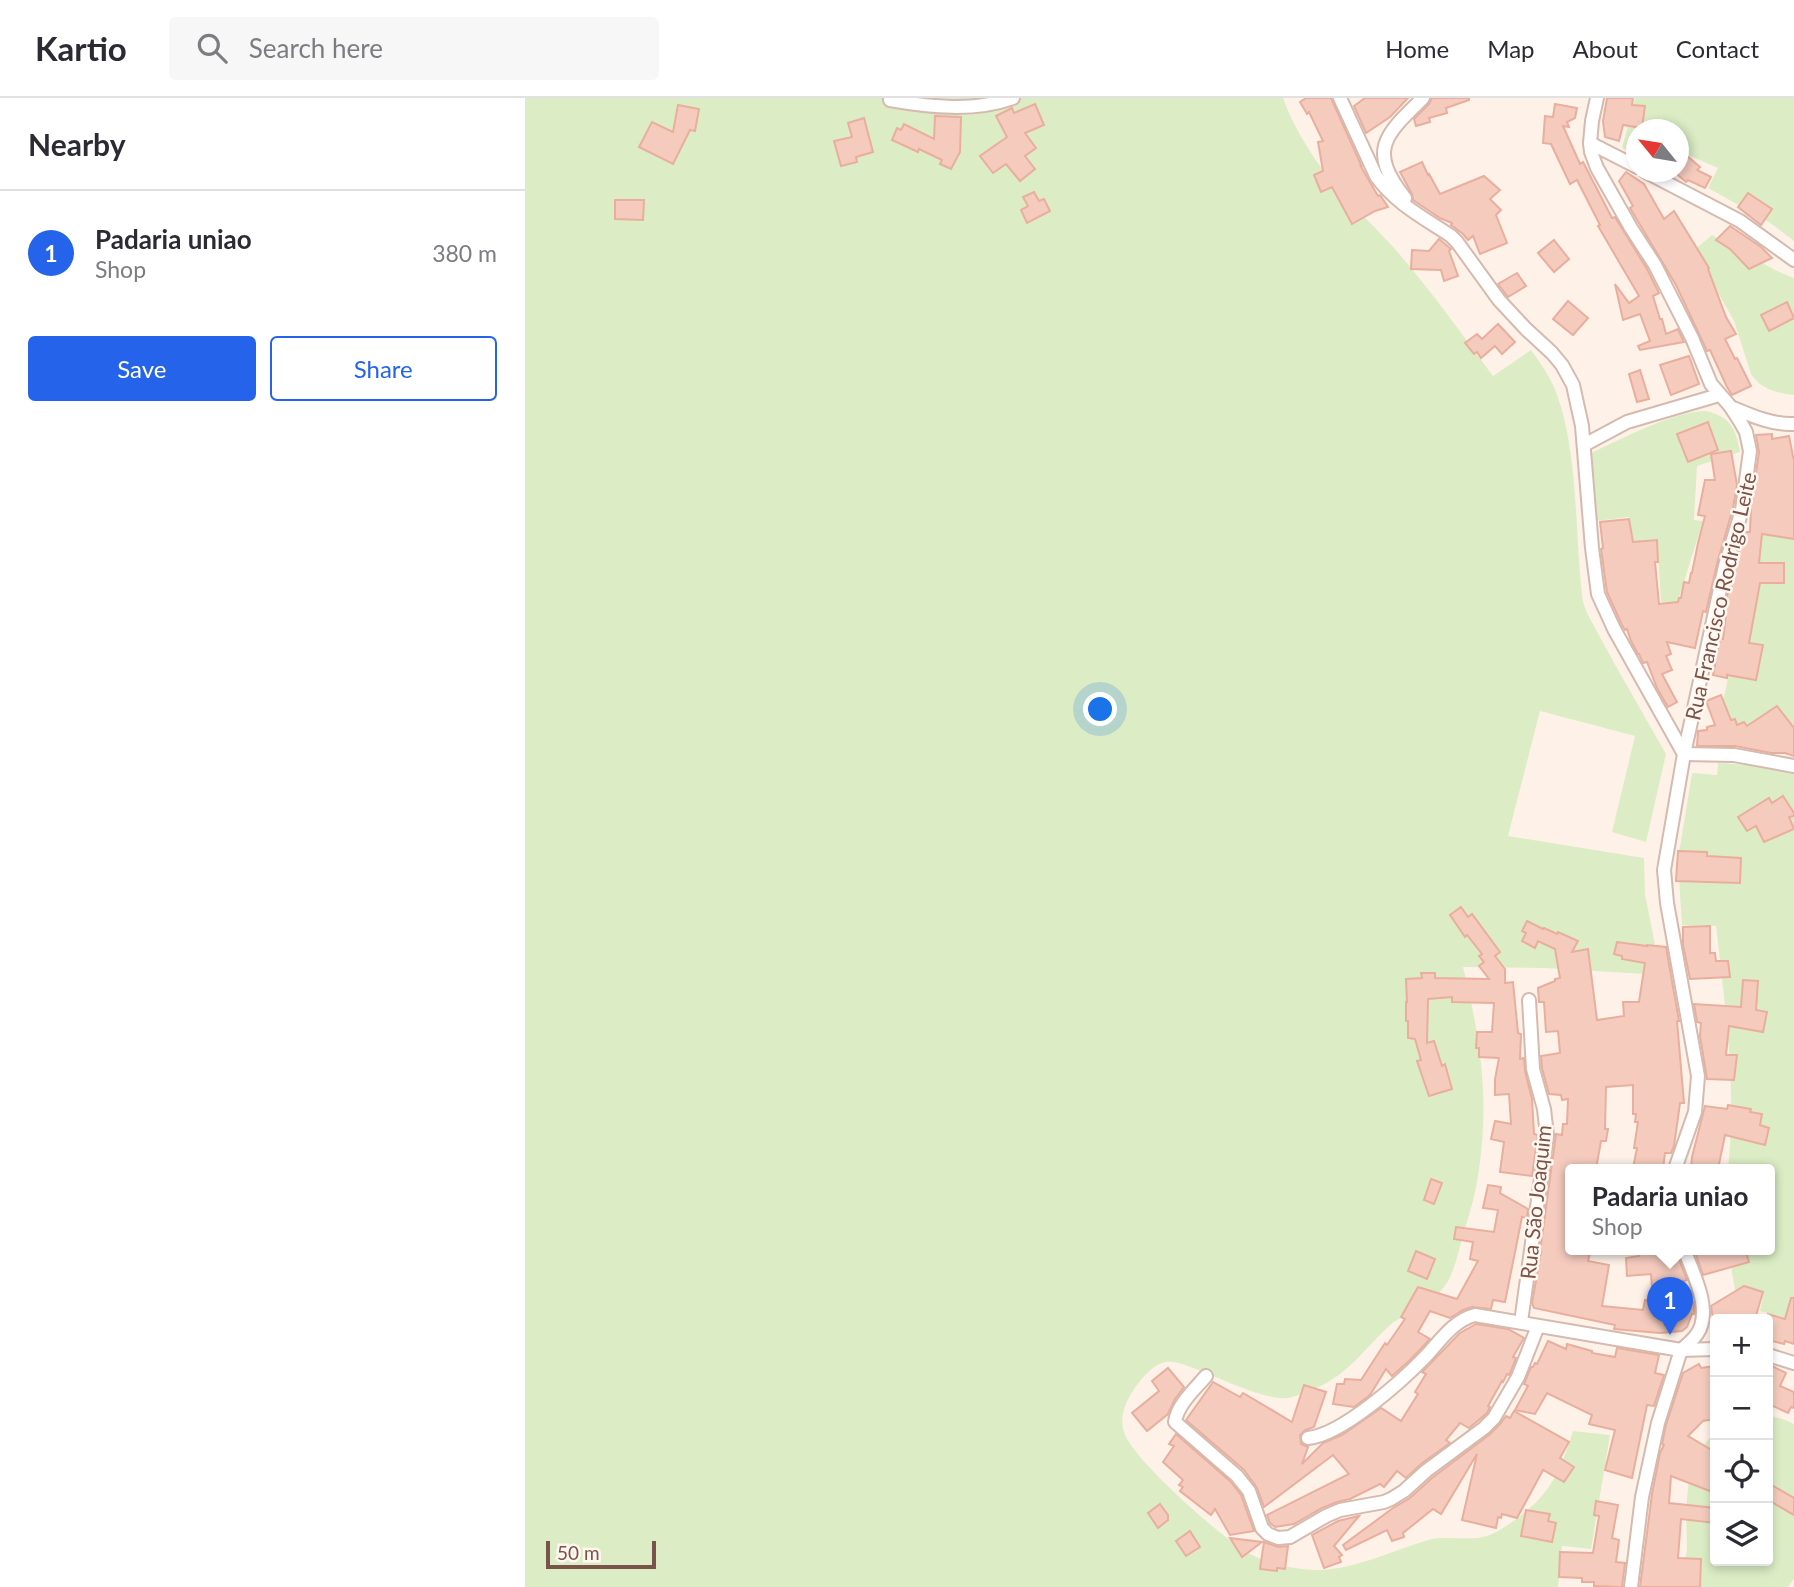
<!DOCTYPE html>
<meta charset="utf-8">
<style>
:root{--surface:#fff;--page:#f7f7f7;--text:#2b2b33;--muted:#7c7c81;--line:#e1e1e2;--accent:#2563eb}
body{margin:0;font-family:Lato,sans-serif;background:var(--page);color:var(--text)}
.controls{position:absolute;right:21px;bottom:21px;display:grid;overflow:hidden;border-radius:7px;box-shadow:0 4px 10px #0003}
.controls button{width:63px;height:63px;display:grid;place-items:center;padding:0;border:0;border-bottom:2px solid var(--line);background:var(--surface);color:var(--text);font:35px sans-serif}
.compass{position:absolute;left:1101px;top:21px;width:63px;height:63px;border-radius:50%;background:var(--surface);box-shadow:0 4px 10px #0003;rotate:300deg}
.scale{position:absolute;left:21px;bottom:18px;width:110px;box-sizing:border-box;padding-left:7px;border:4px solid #7a5349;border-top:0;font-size:19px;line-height:24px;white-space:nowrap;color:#7a5349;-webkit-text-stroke:5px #fff7f0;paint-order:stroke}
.you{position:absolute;left:576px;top:612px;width:24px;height:24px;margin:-18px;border:5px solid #fff;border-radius:50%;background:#1a73e8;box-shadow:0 0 0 10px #1a73e833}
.badge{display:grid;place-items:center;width:46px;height:46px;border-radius:50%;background:var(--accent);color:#fff;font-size:23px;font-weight:700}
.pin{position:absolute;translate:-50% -58px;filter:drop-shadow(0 2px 4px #0008)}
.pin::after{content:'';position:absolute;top:37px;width:24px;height:21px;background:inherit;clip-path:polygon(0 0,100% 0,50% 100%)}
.popup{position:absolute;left:1040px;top:1066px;width:210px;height:91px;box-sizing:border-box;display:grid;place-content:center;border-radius:7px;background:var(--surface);filter:drop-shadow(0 2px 5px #0005);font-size:23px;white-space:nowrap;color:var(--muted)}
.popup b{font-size:26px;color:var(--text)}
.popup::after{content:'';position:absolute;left:50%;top:100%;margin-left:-14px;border:14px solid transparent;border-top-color:var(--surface)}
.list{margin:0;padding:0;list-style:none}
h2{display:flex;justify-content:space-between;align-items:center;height:91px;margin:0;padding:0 28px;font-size:30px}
h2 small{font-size:23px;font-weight:400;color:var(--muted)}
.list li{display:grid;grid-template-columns:46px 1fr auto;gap:21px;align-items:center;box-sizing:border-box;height:126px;padding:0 28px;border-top:2px solid var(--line)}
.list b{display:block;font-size:26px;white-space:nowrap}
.list p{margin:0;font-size:23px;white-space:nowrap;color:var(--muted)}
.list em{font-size:23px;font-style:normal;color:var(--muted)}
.actions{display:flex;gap:14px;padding:21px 28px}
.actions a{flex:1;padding:16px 0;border:2px solid var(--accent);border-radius:7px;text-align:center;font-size:24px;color:var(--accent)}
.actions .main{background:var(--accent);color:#fff}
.icon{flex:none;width:38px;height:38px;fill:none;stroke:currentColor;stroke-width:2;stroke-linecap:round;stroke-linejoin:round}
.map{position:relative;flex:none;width:1269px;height:1489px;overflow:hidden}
header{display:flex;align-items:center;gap:42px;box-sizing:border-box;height:98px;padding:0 35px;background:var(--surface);border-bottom:2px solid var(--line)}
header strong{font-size:33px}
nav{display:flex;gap:38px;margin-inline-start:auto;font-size:24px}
.search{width:490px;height:63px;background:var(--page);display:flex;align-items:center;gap:18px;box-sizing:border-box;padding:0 24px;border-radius:7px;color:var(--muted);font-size:26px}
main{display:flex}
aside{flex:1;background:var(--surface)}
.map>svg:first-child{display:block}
</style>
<header>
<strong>Kartio</strong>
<div class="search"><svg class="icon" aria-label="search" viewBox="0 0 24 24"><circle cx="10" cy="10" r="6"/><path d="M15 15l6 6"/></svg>Search here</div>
<nav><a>Home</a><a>Map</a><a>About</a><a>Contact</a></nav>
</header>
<main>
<aside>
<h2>Nearby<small></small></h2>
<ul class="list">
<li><span class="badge">1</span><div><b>Padaria uniao</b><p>Shop</p></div><em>380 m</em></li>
</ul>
<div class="actions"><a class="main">Save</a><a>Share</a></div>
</aside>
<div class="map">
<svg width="1269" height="1489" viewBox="0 0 1269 1489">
<rect width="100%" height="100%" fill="#fef2e8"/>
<!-- green -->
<g fill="#dcedc5">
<path d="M0 0H758C768 28 785 55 803 79 823 105 848 126 869 150 905 191 936 235 968 278L1006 252C1015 264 1023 276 1029 289 1055 352 1049 437 1058 504L1062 515 1088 563 1141 656 1121 744 1087 734 1110 638 1015 613 983 738 1119 760 1120 796 1136 877 1020 870 938 869C956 941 965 1004 953 1078 950 1098 944 1118 938 1137 933 1154 930 1175 919 1189 905 1208 878 1214 861 1231 834 1257 821 1279 784 1293 777 1295 770 1299 763 1300 740 1303 691 1278 668 1270 660 1267 650 1263 641 1264 631 1265 622 1275 615 1283 604 1297 593 1315 599 1334 606 1360 699 1442 725 1456 741 1464 761 1469 778 1471 822 1477 866 1452 907 1441 925 1438 944 1443 962 1438 972 1435 981 1428 990 1422 1026 1396 1035 1374 1048 1333L1085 1337 1066 1451 1037 1448 1033 1489H0Z"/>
<path d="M1110 0H1269V143L1244 124 1183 90 1193 70 1154 53V32H1112L1111 57 1097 50Z"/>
<path d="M1187 137 1252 173 1269 180V297C1252 295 1235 291 1226 276L1209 223 1169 152Z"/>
<path d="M1181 313C1206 319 1211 331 1215 354L1172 368 1169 422 1178 423 1152 506 1136 504 1132 441 1108 445 1104 419 1071 423 1066 355C1096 341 1150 313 1181 313Z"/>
<path d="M1242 407 1269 411V642L1191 634Z"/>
<path d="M1193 665 1229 667 1269 674V1222L1235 1213 1238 1198 1210 1192 1203 1151H1245V1071H1203C1212 989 1200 909 1191 828L1157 827 1154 780V755L1167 675 1192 677Z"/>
<path d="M1243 1318 1258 1321 1269 1326V1481L1263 1489H1155L1162 1451 1161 1411 1164 1381 1176 1351 1190 1333V1463H1243Z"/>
</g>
<!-- building -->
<g fill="#f5cbbe" stroke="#e9ae9d" stroke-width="2">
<path d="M781 0H806L837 69 835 67 853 98 855 97 863 109 850 113 827 126 807 89 796 94 789 77 798 73 793 44 798 43 784 14 782 16 775 4Z"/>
<path d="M840 0H883L865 19 841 35 829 8Z"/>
<path d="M907 0H944V2L921 10 922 15 904 20 905 24 891 28 889 21 904 6Z"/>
<path d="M1082 0H1108L1107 7 1120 8 1117 30 1098 27 1094 43 1080 39 1078 23Z"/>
<path d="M510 6 519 27 500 35 511 50 500 58 510 71 495 83 481 66 468 75 455 58 482 39 471 18 487 10 489 15Z"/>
<path d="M1030 6 1052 10 1050 20 1042 24 1044 29 1038 28 1055 66 1058 64 1087 120 1090 119 1122 171 1134 195 1128 198 1135 221H1137L1141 236 1153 231 1159 244 1115 252 1113 248 1125 243 1115 216 1098 222 1090 186 1104 205 1114 198 1073 128 1075 127 1052 82 1045 86 1026 46 1018 45 1020 18 1028 19Z"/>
<path d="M153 7 174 11 170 33 165 32 148 66 114 49 127 24 148 34Z"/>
<path d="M410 18 436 19 435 54 426 71 415 66 417 62 394 51 393 54 367 42 372 30 376 32 379 26 409 41Z"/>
<path d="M339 20 348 54 331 59 332 64 316 68 309 43 327 39 323 25Z"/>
<path d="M1153 50 1175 69 1172 72 1186 79 1180 90 1163 82 1161 84 1153 77Z"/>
<path d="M897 64 903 77 904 76 915 96 959 78 975 92 965 101 976 112 971 117 982 145 955 156 948 138 943 142 938 136 926 127 927 125 915 120 888 102 887 96 875 74Z"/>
<path d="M1101 74 1119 86 1139 121 1149 113 1184 170 1183 171 1201 219 1211 236 1200 241 1210 261 1212 260 1226 288 1207 297 1202 289 1185 252 1182 253 1151 187 1105 110 1108 108 1094 83Z"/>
<path d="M509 94 514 103 519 101 525 113 502 125 496 112 503 108 498 99Z"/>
<path d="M1223 95 1247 111 1236 127 1213 109Z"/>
<path d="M90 102H119L118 122 90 121Z"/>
<path d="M1205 128 1236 149 1247 160 1224 171 1205 151 1191 142Z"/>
<path d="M914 141 926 151 924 153 933 178 919 183 916 172 886 171 887 152 904 153Z"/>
<path d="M1029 142 1044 161 1029 174 1013 155Z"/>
<path d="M992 175 1001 188 983 199 973 186Z"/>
<path d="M1043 203 1063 220 1048 237 1028 221Z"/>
<path d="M1262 204 1269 220 1244 233 1236 217Z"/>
<path d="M973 226 990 244 977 256 970 248 956 260 952 254 949 256 940 245 952 236 957 241Z"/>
<path d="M1164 258 1174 286 1146 297 1135 267Z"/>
<path d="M1115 272 1124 301 1112 304 1104 276Z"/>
<path d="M1183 324 1193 352 1163 364 1152 336Z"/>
<path d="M1247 336V341L1264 338 1269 363V441L1237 436 1234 465H1259V485H1235L1224 545 1238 547 1231 582 1202 577V580L1188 577 1195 541H1198L1201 518 1198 517 1208 470 1219 434H1225L1226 409 1234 354 1231 337Z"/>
<path d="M1206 353 1212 387 1208 410 1192 466 1181 514 1178 513 1170 550 1142 544 1146 556 1141 558 1147 572 1137 576 1152 604 1143 609 1132 590 1122 564 1118 565 1114 556H1113L1106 543 1102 531 1100 532 1097 527 1082 494 1076 451 1078 450 1075 424 1104 421 1108 444 1132 442 1133 464H1130L1134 506 1153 504 1154 500H1156L1159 484 1164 485 1166 475H1167L1173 445 1180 418 1173 417 1180 382H1190L1186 356Z"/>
<path d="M1196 597 1206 622 1210 621 1212 627 1219 624 1222 628 1252 608 1269 630V658L1260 655H1246L1210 648H1172L1173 633 1182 632V629L1190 627 1181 603Z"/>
<path d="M1258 698 1269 715V718L1264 719 1269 731 1239 744 1231 728 1222 733 1213 719 1244 700 1247 705Z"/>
<path d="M1153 753 1182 754V758L1216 760 1215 785 1151 783Z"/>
<path d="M936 809 943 819 947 816 975 854 970 858 980 871V885L988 884 993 935 996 936 995 961 999 960 1000 973 1007 1001 1009 1036 1013 1037 1007 1078 975 1074 979 1044 966 1041 970 1023 986 1026 984 996 970 997V981L974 960 954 959V950H951L952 934H967L969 905 927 904V899L903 901 902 945 909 943 917 968 920 966 927 991 904 998 892 963 896 962 890 941 883 940V923H881V904H882L881 881 897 880 896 875H910V880L964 881 954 868 959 864 954 858 957 856 942 837 940 839 925 817Z"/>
<path d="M1002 823 1018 831 1019 830 1032 836 1033 834 1053 843 1047 854 1063 851 1072 922 1099 918 1098 904H1114L1120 865 1097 861V858L1089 856 1092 844 1122 848V847L1141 849 1154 923H1152L1159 1005H1155L1149 1048 1146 1055H1140L1138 1071 1108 1070 1112 1050H1109L1113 1024H1110L1111 1016H1108V987L1081 989 1080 1031H1083L1081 1043H1076L1071 1071H1045V1151H1066L1063 1163 1084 1167 1077 1208 1118 1212 1120 1202 1128 1204 1126 1176 1102 1178 1101 1160 1114 1158 1113 1151H1150L1162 1182 1159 1183 1163 1202 1168 1204 1169 1207V1216H1167L1162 1229 1157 1233 1135 1235 1089 1231 1090 1227 1009 1210 1007 1205 1016 1154 1015 1153 1031 1036 1037 1037 1038 1026H1042L1043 1001 1037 1002 1036 997 1024 996 1017 970 1016 958 1035 955 1033 933 1021 934 1019 904H1014L1013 890 1030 883V881L1035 880 1030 851 1013 843 1010 850 997 843 1001 835 997 833Z"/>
<path d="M1185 828V855H1190L1191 863H1203L1205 879 1165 881 1158 847V829Z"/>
<path d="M1218 882 1233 883 1231 912 1242 914 1238 934 1204 928 1201 957H1212L1209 982 1182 981 1175 938 1176 925 1172 924 1169 906 1216 909Z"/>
<path d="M1203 1007 1226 1011 1225 1014 1237 1016 1235 1027 1244 1030 1240 1047 1200 1037 1193 1071H1166L1167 1059 1180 1008 1202 1011Z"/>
<path d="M906 1081 917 1085 909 1106 899 1102Z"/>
<path d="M963 1087 976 1089 975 1095 1003 1111 1002 1120 997 1119 980 1204 968 1202 966 1211 947 1209 938 1212 925 1220 905 1213 893 1234 905 1241 885 1262 867 1278 861 1271 845 1297 829 1309 808 1306 812 1286H819L820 1281 836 1282 860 1245 862 1247 880 1221 876 1219 893 1189 932 1201 953 1163 945 1161 948 1144 929 1141 931 1129 969 1134 973 1112 958 1110Z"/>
<path d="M1169 1151H1220L1224 1164 1178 1177Z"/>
<path d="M891 1153 910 1161 902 1181 883 1173Z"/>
<path d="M1219 1188 1238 1194 1230 1221H1188L1186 1208Z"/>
<path d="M1266 1200H1269V1246L1260 1243 1259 1246 1243 1242V1216L1260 1221Z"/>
<path d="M951 1226 983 1231 999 1240 988 1259 991 1260 985 1275 984 1277 982 1276 978 1284 977 1283 963 1308 965 1309 962 1315 944 1330 935 1325 921 1342 925 1345 896 1366 881 1380 872 1373 859 1389 855 1386 825 1401 812 1404 797 1410 769 1426 750 1429 745 1425 742 1417 824 1376 808 1357 739 1409 732 1390 719 1372 661 1322 688 1284 715 1299 718 1295 767 1324 779 1287 801 1294 789 1329 780 1332 775 1337 776 1346 783 1349 777 1366 798 1345 817 1337 856 1310 876 1323 893 1296 890 1294 901 1276 897 1274 935 1235Z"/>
<path d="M1023 1243 1041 1251 1042 1246 1067 1253V1255L1090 1259 1092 1250 1134 1257 1130 1275 1139 1277 1129 1308 1122 1307 1107 1380 1080 1372 1090 1332 1064 1326 1067 1317 1022 1295 1010 1316 990 1312 1003 1288 999 1286 1006 1269H1008L1010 1265 1012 1266Z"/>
<path d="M1174 1266 1176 1270 1190 1268V1304H1189L1190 1321 1178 1323 1163 1338 1190 1354V1395L1146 1378 1144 1405 1190 1410V1425L1156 1421 1153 1460 1176 1461 1175 1489H1115L1127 1396 1135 1355 1139 1347 1137 1346 1141 1327 1158 1275Z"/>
<path d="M1243 1266 1261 1275 1255 1288 1269 1294V1310L1266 1309 1263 1315 1246 1307 1243 1314Z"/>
<path d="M643 1270 659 1289 650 1301 643 1316 622 1333 607 1315 634 1293 627 1283Z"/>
<path d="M989 1313 1044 1344 1035 1360 1049 1369 1039 1384 1018 1372 992 1420 977 1416 976 1420 973 1419 971 1430 937 1422 952 1356 916 1416 908 1411 878 1435 879 1439 867 1443 862 1432 821 1452 818 1447 868 1410 885 1400 907 1380 964 1337 975 1326 981 1318 985 1320Z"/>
<path d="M651 1336 706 1384 716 1397 729 1433 705 1437 690 1411 686 1417 655 1393 658 1389 654 1387 658 1382 638 1364 649 1348 644 1346Z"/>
<path d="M1243 1385 1269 1400V1417L1243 1402Z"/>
<path d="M1071 1403 1093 1407 1087 1440 1094 1442 1091 1464 1100 1465 1097 1489 1069 1488V1484H1057V1480L1034 1479 1035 1454 1068 1455 1074 1418 1069 1417Z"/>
<path d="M635 1406 643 1417V1422L633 1430 623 1415Z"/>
<path d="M1001 1412 1025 1416 1023 1423 1031 1425 1027 1444 996 1438Z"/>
<path d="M834 1418 809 1448 817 1457 814 1459 816 1464 799 1470 787 1437 813 1423Z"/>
<path d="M665 1433 675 1449 661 1458 651 1443Z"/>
<path d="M705 1440 737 1444 717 1459Z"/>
<path d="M739 1444 753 1449 763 1448 760 1471 752 1470V1473L735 1471Z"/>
</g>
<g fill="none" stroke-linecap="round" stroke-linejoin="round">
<!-- street casing -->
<g stroke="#d4baaf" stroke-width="16">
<g id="street">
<path d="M815 0 851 78C870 105 899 120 926 138L932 144 974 202 1001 231 1027 255 1037 267 1048 287 1057 328 1067 450 1073 496 1089 531 1159 656"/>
<path d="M1072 0 1067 23 1065 45 1066 54 1072 70 1106 130 1130 167 1167 240 1186 286 1205 308 1216 325 1221 334 1225 353 1217 412 1200 468 1159 656 1139 772 1142 805 1173 978 1170 1014 1150 1071"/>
<path d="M365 2C405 9 449 14 488 0"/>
<path d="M1065 45 1112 69"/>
<path d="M1121 74 1215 123 1269 162"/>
<path d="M880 100C842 52 860 37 898 0"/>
<path d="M1206 309C1225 317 1247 327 1269 326"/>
<path d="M1059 347 1102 324 1194 297"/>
<path d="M1159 656 1209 657 1269 668"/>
<path d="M996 1224 1022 1037 1019 1011 1008 971 1004 902"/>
<path d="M1156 1252C1162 1247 1168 1242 1172 1236 1188 1213 1168 1175 1159 1151"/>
<path d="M1243 1257 1269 1265"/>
<path d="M681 1278C670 1291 652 1307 650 1324L712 1378 724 1393 737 1430 743 1436 753 1440 765 1439 801 1418 815 1412 859 1404 866 1401 879 1393 901 1373 959 1330 969 1320 993 1279 1013 1228"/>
<path d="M783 1340C817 1337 878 1282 901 1258 915 1243 929 1222 950 1217L1156 1252 1190 1251"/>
<path d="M1106 1489 1117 1399 1133 1325 1156 1252"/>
</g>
</g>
<!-- street -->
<use href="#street" stroke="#fff" stroke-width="12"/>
</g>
<g text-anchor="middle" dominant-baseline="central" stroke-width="5" stroke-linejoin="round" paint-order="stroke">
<!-- street labels -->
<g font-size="21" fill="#7a5349" stroke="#fff7f0">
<text transform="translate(1195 498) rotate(-77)">Rua Francisco Rodrigo Leite</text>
<text transform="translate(1010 1104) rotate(-84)">Rua São Joaquim</text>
</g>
</g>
</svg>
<div class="controls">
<button>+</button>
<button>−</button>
<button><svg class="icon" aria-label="locate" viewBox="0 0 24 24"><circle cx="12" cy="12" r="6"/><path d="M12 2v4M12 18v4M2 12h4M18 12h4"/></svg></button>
<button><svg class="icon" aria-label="layers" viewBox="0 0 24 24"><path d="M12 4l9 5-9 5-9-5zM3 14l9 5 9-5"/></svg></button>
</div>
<svg class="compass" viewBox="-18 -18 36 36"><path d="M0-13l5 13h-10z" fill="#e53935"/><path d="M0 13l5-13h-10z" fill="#7c7c81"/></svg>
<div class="scale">50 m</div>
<div class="you"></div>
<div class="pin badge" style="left:1145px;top:1237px">1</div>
<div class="popup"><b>Padaria uniao</b>Shop</div>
</div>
</main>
